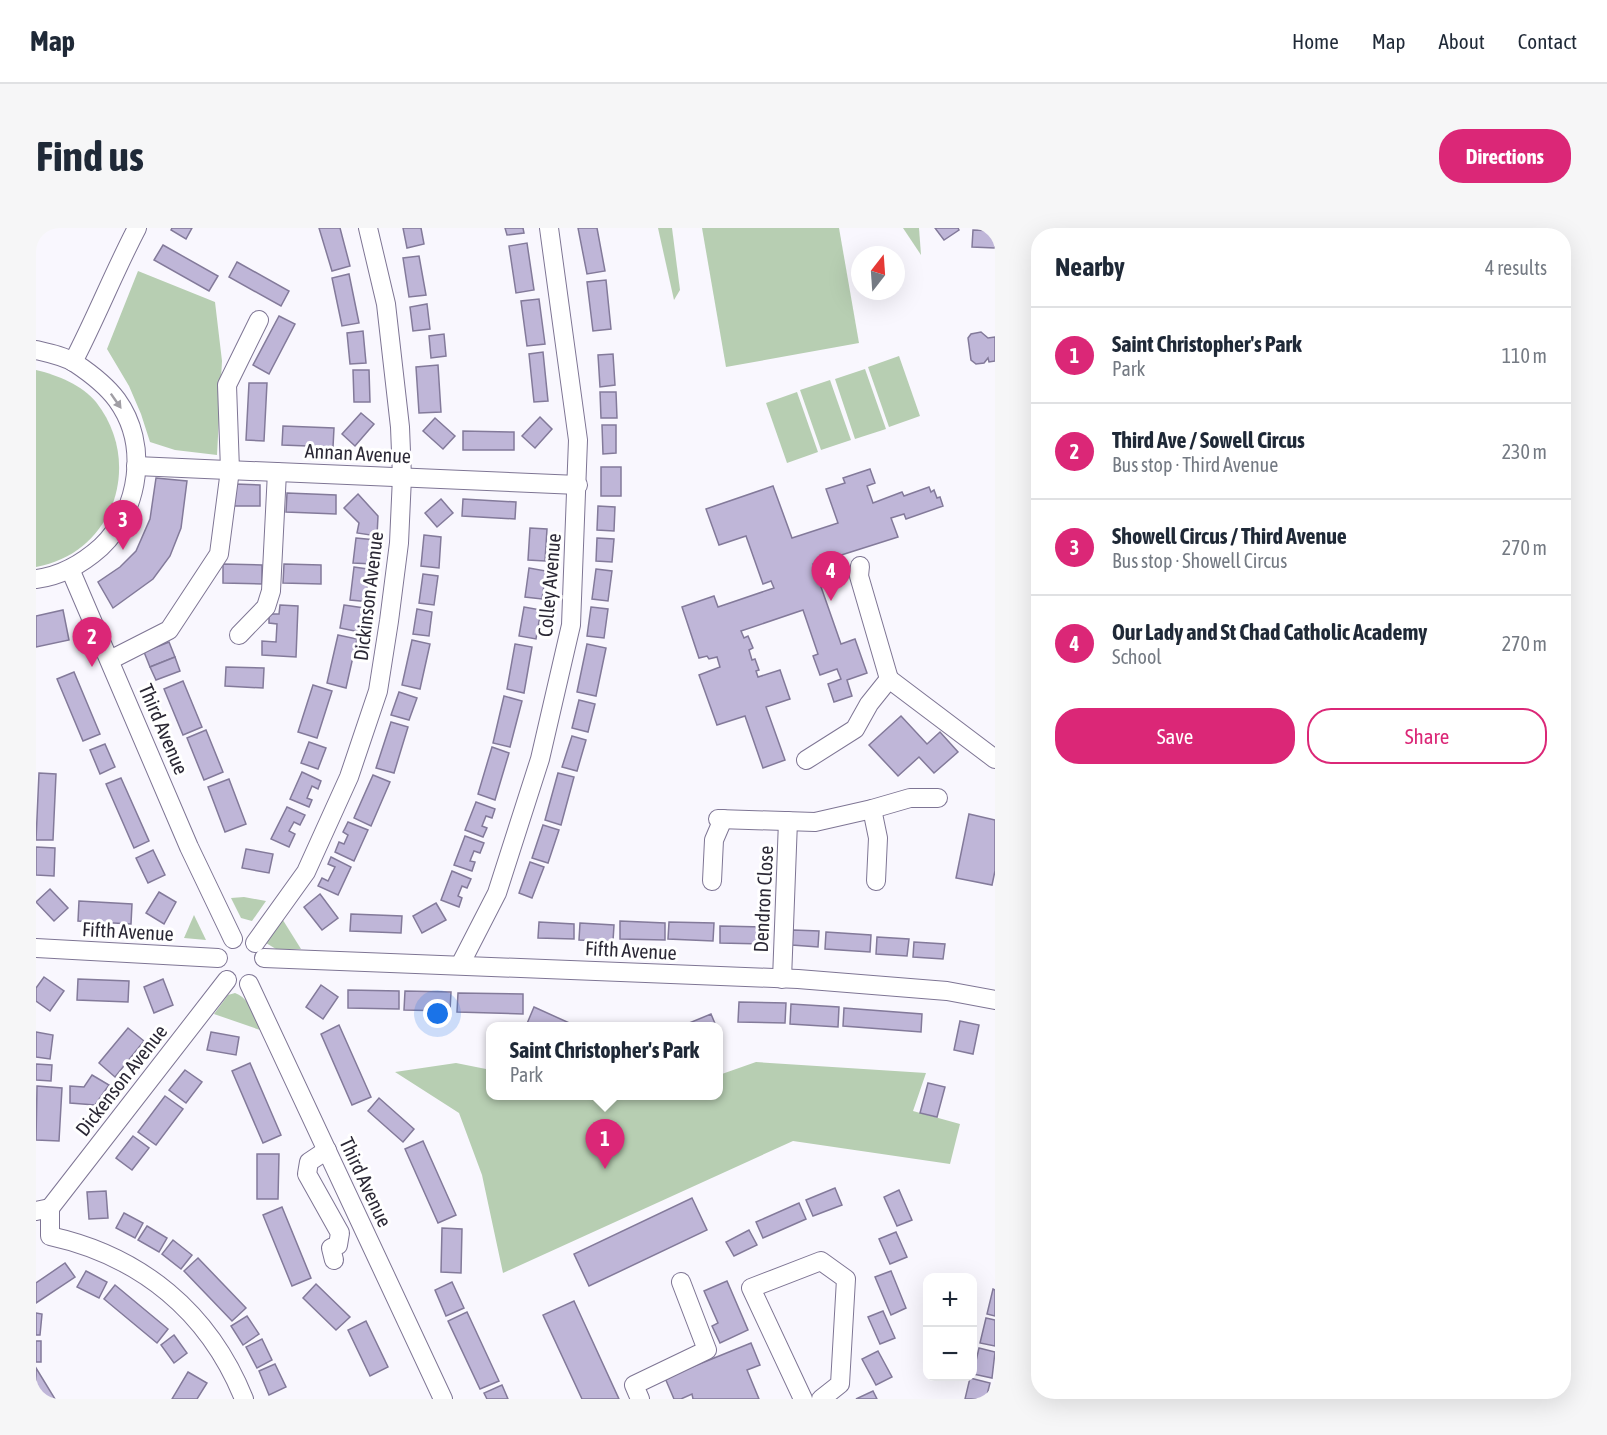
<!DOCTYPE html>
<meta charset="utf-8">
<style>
:root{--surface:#fff;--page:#f6f6f7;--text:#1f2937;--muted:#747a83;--line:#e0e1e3;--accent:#db2777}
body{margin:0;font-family:"Asap Condensed",sans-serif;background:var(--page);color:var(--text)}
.controls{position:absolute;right:18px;bottom:18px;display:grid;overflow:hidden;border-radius:12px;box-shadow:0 6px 24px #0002}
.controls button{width:54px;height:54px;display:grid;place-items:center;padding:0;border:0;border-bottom:2px solid var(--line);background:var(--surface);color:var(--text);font:30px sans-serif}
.compass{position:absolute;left:815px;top:18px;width:54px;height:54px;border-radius:50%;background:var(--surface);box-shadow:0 6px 24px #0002;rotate:17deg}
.you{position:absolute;left:402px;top:786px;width:21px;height:21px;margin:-15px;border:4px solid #fff;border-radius:50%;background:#1a73e8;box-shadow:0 0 0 9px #1a73e833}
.badge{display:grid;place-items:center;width:39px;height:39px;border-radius:50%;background:var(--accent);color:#fff;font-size:20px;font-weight:700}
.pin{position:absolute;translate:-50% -50px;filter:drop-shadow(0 2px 3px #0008)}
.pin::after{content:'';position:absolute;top:32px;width:21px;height:18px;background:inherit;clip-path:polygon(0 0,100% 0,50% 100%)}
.popup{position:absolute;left:450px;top:794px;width:237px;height:78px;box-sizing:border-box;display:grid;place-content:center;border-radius:12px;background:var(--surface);filter:drop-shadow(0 2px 4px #0005);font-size:20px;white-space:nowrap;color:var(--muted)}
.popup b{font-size:22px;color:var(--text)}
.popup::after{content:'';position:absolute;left:50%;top:100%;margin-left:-12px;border:12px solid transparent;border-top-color:var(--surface)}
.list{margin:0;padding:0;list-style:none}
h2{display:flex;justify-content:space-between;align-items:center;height:78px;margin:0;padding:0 24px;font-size:26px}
h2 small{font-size:20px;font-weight:400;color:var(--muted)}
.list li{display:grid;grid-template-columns:39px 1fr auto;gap:18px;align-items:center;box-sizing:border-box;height:96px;padding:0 24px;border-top:2px solid var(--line)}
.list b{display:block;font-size:22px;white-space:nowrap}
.list p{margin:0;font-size:20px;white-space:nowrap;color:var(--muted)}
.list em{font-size:20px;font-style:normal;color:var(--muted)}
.actions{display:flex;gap:12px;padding:18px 24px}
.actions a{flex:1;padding:14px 0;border:2px solid var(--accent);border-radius:24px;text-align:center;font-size:21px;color:var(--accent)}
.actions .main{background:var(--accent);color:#fff}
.map{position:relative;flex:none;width:959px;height:1171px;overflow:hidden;border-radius:24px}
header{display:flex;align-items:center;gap:36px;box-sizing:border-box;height:84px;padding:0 30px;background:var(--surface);border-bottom:2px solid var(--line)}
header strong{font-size:28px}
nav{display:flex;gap:33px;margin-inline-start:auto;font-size:21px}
.intro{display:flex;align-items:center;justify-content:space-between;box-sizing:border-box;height:144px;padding:0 36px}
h1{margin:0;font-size:42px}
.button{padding:15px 27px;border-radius:24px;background:var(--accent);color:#fff;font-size:21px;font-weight:700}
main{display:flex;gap:36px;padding:0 36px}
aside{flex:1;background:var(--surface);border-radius:24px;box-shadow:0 6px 24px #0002}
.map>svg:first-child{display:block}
</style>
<header>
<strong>Map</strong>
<nav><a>Home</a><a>Map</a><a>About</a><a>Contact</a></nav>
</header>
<div class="intro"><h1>Find us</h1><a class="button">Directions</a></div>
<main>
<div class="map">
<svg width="959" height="1171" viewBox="0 0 959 1171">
<rect width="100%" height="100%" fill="#f9f7fe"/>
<!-- green -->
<g fill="#b7ceb2">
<path d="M622 0H636L644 62 638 72Z"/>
<path d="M666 0H803L823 115 690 139Z"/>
<path d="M867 0H883L885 27Z"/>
<path d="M102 43 179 74 186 133 181 227 139 222 114 214 105 186 93 158 71 121Z"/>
<path d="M863 128 884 188 853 199 832 139Z"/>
<path d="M829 141 850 201 819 211 799 151Z"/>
<path d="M0 142C21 147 46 157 60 174 108 235 78 325 0 339Z"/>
<path d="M794 152 815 212 785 222 764 162Z"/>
<path d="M761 164 782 224 751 235 730 175Z"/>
<path d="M208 669 230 673 216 693 205 690 195 670Z"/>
<path d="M158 687 170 712 148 710Z"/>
<path d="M245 689 265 721H240L230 715Z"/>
<path d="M199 765C214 770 218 788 224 802L178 786 192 767Z"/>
<path d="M720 834 890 845 877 883 924 896 914 936 757 913 467 1045 446 947 423 885 359 844 420 835 455 842V868H683V847Z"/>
</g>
<!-- building -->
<g fill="#bfb6d8" stroke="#837a9a" stroke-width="1.5">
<path d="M136 0H156L150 11 135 2Z"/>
<path d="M283 0H304L314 38 296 43Z"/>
<path d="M367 0H385L388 16 371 20Z"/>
<path d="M469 0H487L488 5 471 7Z"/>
<path d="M542 0H561L569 43 551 46Z"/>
<path d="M899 0H922L923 2 908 12Z"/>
<path d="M937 2 959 3V20L936 19Z"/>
<path d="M491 15 498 62 480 65 473 18Z"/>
<path d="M127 17 182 48 173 63 118 32Z"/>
<path d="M383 28 390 67 373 69 367 30Z"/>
<path d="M201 34 253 63 245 78 193 49Z"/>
<path d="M313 46 323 95 306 98 296 50Z"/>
<path d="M570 52 575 101 557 103 551 54Z"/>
<path d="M503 71 509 116 491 118 485 73Z"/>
<path d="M391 76 394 101 377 103 374 79Z"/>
<path d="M243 88 259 96 233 146 217 137Z"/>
<path d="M327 103 330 135 314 136 311 105Z"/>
<path d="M945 104 952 110 959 109V133L953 134 952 130 948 135 940 136 935 132 932 110 935 106Z"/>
<path d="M408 106 410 128 395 130 393 108Z"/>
<path d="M507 124 512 173 498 174 493 126Z"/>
<path d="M577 126 579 157 564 159 562 127Z"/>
<path d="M402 137 405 184 383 185 380 139Z"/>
<path d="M317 142H333L334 174H318Z"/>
<path d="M213 155H231L228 213 210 212Z"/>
<path d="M564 164H580L581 190H565Z"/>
<path d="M325 185 338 196 319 218 306 206Z"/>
<path d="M504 189 516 201 499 220 486 208Z"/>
<path d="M399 190 419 208 407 221 387 203Z"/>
<path d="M566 197H580V225L567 226Z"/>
<path d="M247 198 298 200 297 219 246 217Z"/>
<path d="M427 203 478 204V222H427Z"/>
<rect x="565" y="239" width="20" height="29"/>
<path d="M834 241 839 255 831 258 837 275 866 264 868 268 893 259 895 264 898 262 901 270 904 269 907 278 870 291 868 286 855 290 862 309 777 336 805 416 819 411 831 445 811 452 816 468 798 474 792 456 805 451 801 441 784 447 777 428 782 426 767 382 705 403 708 410 712 408 717 420 713 422 716 432 719 431 723 442 720 443 722 449 744 442 754 471 730 479 749 532 727 540 709 488 681 497 663 447 684 439 681 429 673 431 671 428 663 430 646 379 678 368 682 379 738 360 735 353 727 356 710 308 683 317 670 281 737 258 756 310 802 295 790 261 809 255 807 250Z"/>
<path d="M120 250 151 253 145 300 134 328 117 351 77 380 62 354 84 339 100 323 114 291Z"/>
<path d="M199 256 224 257V278H198Z"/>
<path d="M251 265 300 267V286L250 284Z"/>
<path d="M322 266 342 288 341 308 321 305 323 295 308 280Z"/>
<path d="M405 271 417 285 401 299 389 285Z"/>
<path d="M427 271 480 274 479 291 426 288Z"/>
<path d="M562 278 579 279 578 303 561 302Z"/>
<path d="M494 300 511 301 509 333 492 332Z"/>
<path d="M388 307 405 309 403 340 385 338Z"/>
<path d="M320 310 340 312 337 336 317 335Z"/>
<path d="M561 310 578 311 576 334 560 333Z"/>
<path d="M187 336 226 337V356L187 355Z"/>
<path d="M248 336 285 337V356L247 355Z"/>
<path d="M318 339 338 342 337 352 332 351 331 362 336 363 335 374 314 372Z"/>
<path d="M493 340 510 343 506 371 489 369Z"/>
<path d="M560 341 576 343 572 373 556 371Z"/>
<path d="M387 346 402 348 398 377 383 375Z"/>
<path d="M244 377 262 378 260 429 226 427V413L240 414 241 396 233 395V386H243Z"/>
<path d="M308 377 328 380 324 404 304 400Z"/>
<path d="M488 379 505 382 500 411 483 408Z"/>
<path d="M555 379 572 381 568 410 551 408Z"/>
<path d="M381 381 396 384 393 408 377 406Z"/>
<path d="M27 382 33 412 0 419V388Z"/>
<path d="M302 407 321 411 310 460 291 455Z"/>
<path d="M376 412 394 416 384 461 366 457Z"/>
<path d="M133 414 139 429 114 439 108 424Z"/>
<path d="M479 416 496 419 488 465 471 461Z"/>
<path d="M551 416 570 420 560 468 541 464Z"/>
<path d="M139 429 144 443 120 452 114 439Z"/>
<path d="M190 439 228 440 227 460 189 458Z"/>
<path d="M38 444 64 506 47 513 21 451Z"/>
<path d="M147 453 166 499 147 507 128 461Z"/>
<path d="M277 457 296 463 281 510 262 504Z"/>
<path d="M363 464 381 470 373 492 355 487Z"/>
<path d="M468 468 486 473 474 519 457 515Z"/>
<path d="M543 472 559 476 552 504 536 500Z"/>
<path d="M865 488 891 516 904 504 922 524 898 545 883 529 862 548 833 517Z"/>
<path d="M355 494 372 499 358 545 340 540Z"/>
<path d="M170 502 187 544 168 552 151 510Z"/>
<path d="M536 508 550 512 541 543 526 539Z"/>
<path d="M273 514 290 520 282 541 265 535Z"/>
<path d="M69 516 79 539 64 546 54 522Z"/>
<path d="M456 519 473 525 459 572 442 566Z"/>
<path d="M266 544 285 553 282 561 276 558 271 570 276 572 273 579 254 571Z"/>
<path d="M3 545 20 546 17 612H0Z"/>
<path d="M522 545 538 549 525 597 509 592Z"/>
<path d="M337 547 354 554 335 598 318 590Z"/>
<path d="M85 550 113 613 98 620 70 556Z"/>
<path d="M193 551 210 596 189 604 172 559Z"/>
<path d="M440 574 459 581 456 590 450 588 446 598 451 600 447 609 429 602Z"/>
<path d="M251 579 269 587 264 597 258 594 253 603 259 606 253 619 235 611Z"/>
<path d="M933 586 959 592V643L956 657 920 650Z"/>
<path d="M312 594 332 602 318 633 299 624 303 614 308 616 312 607 307 604Z"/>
<path d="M507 597 523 602 512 635 496 630Z"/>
<path d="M429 608 448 615 444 625 438 623 434 633 439 634 436 643 418 637Z"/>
<path d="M0 619 19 620 18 648 0 647Z"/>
<path d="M210 621 237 626 233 645 206 640Z"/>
<path d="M117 622 129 647 112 655 100 630Z"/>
<path d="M295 629 315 639 302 667 282 658 286 650 292 653 299 639 292 636Z"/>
<path d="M494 634 508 639 496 670 483 665Z"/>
<path d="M416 643 435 651 431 660 426 658 422 668 426 670 423 679 405 672Z"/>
<path d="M14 661 32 680 18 693 0 674Z"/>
<path d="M123 664 140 674 128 696 110 685Z"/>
<path d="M284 666 302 690 286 702 268 679Z"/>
<path d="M43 673 96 676 95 696 42 693Z"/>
<path d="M400 675 410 692 386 705 377 688Z"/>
<path d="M315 686 366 688 365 705 314 703Z"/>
<path d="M584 693 629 695V712L584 711Z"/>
<path d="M503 694 538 696V711L502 710Z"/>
<path d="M633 694 678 695 677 713 632 711Z"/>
<path d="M544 695 578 697 577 713 543 712Z"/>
<path d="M684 698 729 699V716L684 715Z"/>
<path d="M757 702 783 703 782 719 756 717Z"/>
<path d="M790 704 835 707 834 724 789 721Z"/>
<path d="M841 709 873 711 871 728 840 726Z"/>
<path d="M878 714 909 716 907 731 877 729Z"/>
<path d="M8 749 28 763 14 783 0 773V760Z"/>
<path d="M42 751 93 753 92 774 41 772Z"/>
<path d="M127 751 137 777 118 785 108 759Z"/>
<path d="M285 757 302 769 287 791 270 779Z"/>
<path d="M312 762 363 763V781L312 780Z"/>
<path d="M369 763 415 764 414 783 368 782Z"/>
<path d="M422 765 487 766V786L421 784Z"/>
<path d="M703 774 750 775 749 795 702 794Z"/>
<path d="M755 776 803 779 802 799 754 796Z"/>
<path d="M498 779 540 798H490Z"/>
<path d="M808 780 886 786 885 804 807 798Z"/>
<path d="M675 786 680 798H646Z"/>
<path d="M924 793 943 797 937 826 918 822Z"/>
<path d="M303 797 335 869 316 877 285 806Z"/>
<path d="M92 800 108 813 79 849 63 835Z"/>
<path d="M0 804 17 807 14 831 0 829Z"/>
<path d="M175 804 203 809 200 827 171 822Z"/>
<path d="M214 835 245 907 227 915 196 843Z"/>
<path d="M0 836 16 837 15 853 0 852Z"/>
<path d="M149 842 166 854 150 875 133 862Z"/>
<path d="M56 847 73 857 59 877 34 875V858L48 859Z"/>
<path d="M892 855 909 859 901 889 884 885Z"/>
<path d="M1 858 26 860 23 913 0 912Z"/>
<path d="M129 868 147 881 120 917 102 904Z"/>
<path d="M343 870 378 901 367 914 332 883Z"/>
<path d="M97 908 113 920 96 942 80 930Z"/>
<path d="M387 913 420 987 402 995 369 921Z"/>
<path d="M221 926H243L242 971H221Z"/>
<path d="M799 960 806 977 777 988 770 972Z"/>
<path d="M863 962 876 992 861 998 848 969Z"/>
<path d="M70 963 72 990 53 991 51 964Z"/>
<path d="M656 970 671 1002 553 1058 538 1026Z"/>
<path d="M763 975 770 991 727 1010 720 994Z"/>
<path d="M246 979 275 1050 256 1058 227 987Z"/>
<path d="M88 985 107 995 99 1010 80 1000Z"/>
<path d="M111 998 131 1010 123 1024 102 1012Z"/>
<path d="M406 1000 426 1001 425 1045 405 1044Z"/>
<path d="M713 1002 721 1017 698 1028 690 1014Z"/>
<path d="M860 1004 871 1029 854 1036 843 1011Z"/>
<path d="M137 1012 156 1027 145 1041 126 1026Z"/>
<path d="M162 1030 210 1080 196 1093 148 1043Z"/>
<path d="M29 1035 39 1049 0 1075V1055Z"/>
<path d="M50 1043 71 1054 63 1070 41 1059Z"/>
<path d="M855 1043 870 1080 855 1087 839 1049Z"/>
<path d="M691 1053 712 1102 684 1115 676 1098 682 1095 668 1063Z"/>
<path d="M416 1054 428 1080 410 1088 399 1062Z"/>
<path d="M280 1056 314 1089 300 1102 267 1070Z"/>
<path d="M79 1057 132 1101 121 1115 68 1071Z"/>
<path d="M957 1061 959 1062V1088L951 1086Z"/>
<path d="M538 1073 583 1171H546L507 1087Z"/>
<path d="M847 1083 859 1110 844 1116 832 1089Z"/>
<path d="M431 1084 463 1153 444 1161 412 1093Z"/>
<path d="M0 1085 6 1086 4 1107H0Z"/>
<path d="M211 1088 223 1106 207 1117 195 1098Z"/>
<path d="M950 1090 959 1092V1118L944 1115Z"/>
<path d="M330 1093 352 1139 334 1148 312 1102Z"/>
<path d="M138 1107 151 1125 138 1135 125 1117Z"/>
<path d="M226 1111 236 1132 221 1140 210 1119Z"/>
<rect x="0" y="1113" width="5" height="21"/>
<path d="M715 1115 724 1137 711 1142 723 1171H657L656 1166 645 1171H638L629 1150Z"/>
<path d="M943 1120 959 1124 956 1150 937 1146Z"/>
<path d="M842 1123 856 1149 840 1157 826 1131Z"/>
<path d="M239 1136 250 1159 233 1167 223 1143Z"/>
<path d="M0 1140 19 1171H0Z"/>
<path d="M152 1144 171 1155 161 1171H136Z"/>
<path d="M934 1150 954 1155 950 1171H929Z"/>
<path d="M466 1157 472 1171H451L448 1165Z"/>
<path d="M837 1163 841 1171H820Z"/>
</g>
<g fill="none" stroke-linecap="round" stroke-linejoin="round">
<!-- minor casing -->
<g stroke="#7e7594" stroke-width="20">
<g id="minor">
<path d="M0 122C13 125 28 128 39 135 54 145 70 157 81 172 113 216 104 282 65 319 46 336 25 348 0 351"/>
<path d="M37 134C60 90 78 44 101 0"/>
<path d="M100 238 542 257"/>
<path d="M824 338 823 348 853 451"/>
<path d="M34 341 153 619 197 711"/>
<path d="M203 407 230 379 235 363 241 244"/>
<path d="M74 432 133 402 183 326 194 242 191 157 223 92"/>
<path d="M770 532 819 501 833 476 853 451 959 531"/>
<path d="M836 581 842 610 840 653"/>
<path d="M682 591 779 594 836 581 874 570H902"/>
<path d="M676 653 678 612 687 591"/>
<path d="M219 715 270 644 313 549 342 463 353 393 363 315 366 249 364 199 350 76 332 0"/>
<path d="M0 720 182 730"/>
<path d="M228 730 762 751 911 763 959 772"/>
<path d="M424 737 461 665 504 531 535 397 542 212 513 0"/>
<path d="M746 751 752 593"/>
<path d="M213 756 407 1171"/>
<path d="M291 922 273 934 271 946 304 1005 302 1017 295 1020 298 1032"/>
<path d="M14 980 191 752"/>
<path d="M0 983 14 980V1008C105 1028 173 1084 208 1171"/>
<path d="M604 1171 598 1157 671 1122 645 1054"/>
<path d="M767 1171 715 1060 785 1033 810 1051 804 1156 785 1171"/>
</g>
</g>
<!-- minor -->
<use href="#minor" stroke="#fff" stroke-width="18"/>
</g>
<!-- one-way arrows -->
<defs><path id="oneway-solid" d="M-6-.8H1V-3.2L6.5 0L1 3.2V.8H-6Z" transform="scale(1.5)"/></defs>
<use fill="#a09ea4" href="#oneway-solid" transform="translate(80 173) rotate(55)"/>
<g text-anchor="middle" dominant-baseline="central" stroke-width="6" stroke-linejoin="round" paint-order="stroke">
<!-- street labels -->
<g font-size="20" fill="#2b2835" stroke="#fff">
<text transform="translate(322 225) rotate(3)">Annan Avenue</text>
<text transform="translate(513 357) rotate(-85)">Colley Avenue</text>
<text transform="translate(332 368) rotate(-83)">Dickinson Avenue</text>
<text transform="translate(128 501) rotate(67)">Third Avenue</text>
<text transform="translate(727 671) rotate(-87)">Dendron Close</text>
<text transform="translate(92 703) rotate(3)">Fifth Avenue</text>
<text transform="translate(595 722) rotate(3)">Fifth Avenue</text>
<text transform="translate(85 852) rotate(-52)">Dickenson Avenue</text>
<text transform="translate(330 954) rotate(65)">Third Avenue</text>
</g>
</g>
</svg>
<div class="controls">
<button>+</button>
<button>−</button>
</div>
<svg class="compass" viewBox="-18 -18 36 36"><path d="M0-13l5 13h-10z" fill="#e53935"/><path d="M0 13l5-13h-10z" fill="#747a83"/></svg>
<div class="you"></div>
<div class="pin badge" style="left:569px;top:941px">1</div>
<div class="popup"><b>Saint Christopher's Park</b>Park</div>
<div class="pin badge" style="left:56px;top:439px">2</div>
<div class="pin badge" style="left:87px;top:322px">3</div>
<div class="pin badge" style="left:795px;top:373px">4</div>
</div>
<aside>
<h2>Nearby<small>4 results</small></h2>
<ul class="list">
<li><span class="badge">1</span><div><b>Saint Christopher's Park</b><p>Park</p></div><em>110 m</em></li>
<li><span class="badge">2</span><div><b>Third Ave / Sowell Circus</b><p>Bus stop · Third Avenue</p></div><em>230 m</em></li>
<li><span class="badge">3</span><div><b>Showell Circus / Third Avenue</b><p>Bus stop · Showell Circus</p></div><em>270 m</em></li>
<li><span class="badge">4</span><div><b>Our Lady and St Chad Catholic Academy</b><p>School</p></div><em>270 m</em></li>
</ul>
<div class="actions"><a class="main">Save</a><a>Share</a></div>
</aside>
</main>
